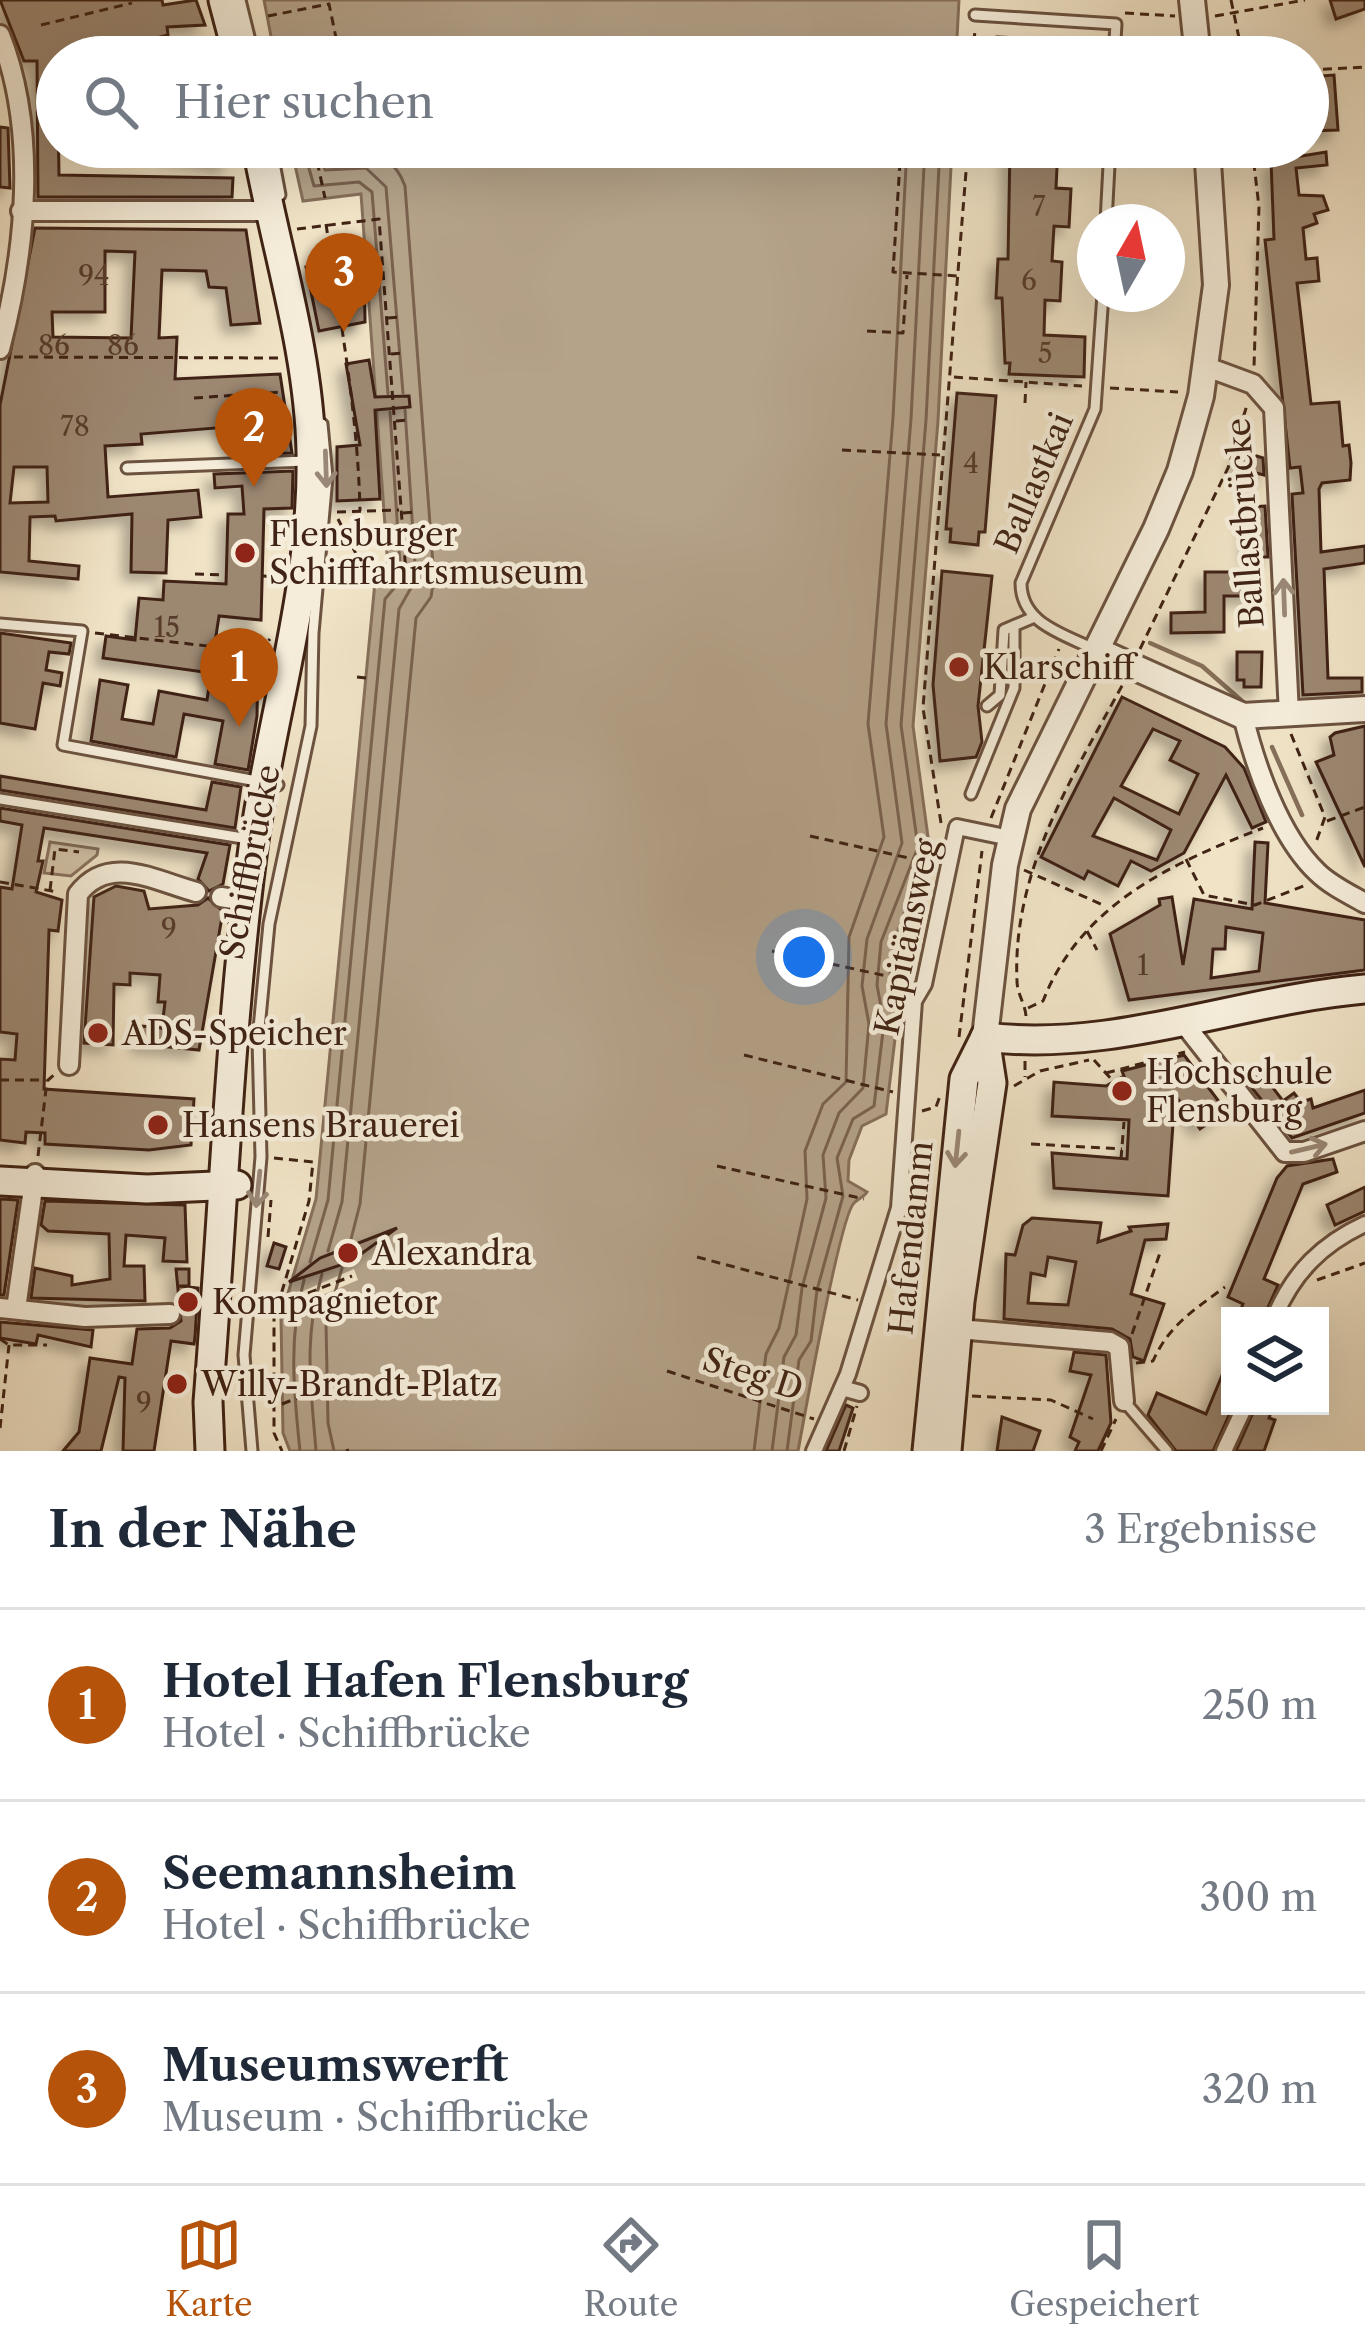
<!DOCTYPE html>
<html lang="de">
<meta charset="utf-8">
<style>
:root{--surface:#fff;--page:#f6f6f7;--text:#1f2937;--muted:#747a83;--line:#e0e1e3;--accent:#b45309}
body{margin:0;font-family:"Libre Caslon Text",serif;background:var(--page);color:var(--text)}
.controls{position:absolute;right:36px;bottom:36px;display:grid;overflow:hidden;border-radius:0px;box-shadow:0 12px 48px #0002}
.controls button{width:108px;height:108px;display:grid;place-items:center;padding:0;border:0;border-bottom:3px solid var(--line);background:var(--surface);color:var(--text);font:60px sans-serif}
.compass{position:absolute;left:1077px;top:204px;width:108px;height:108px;border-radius:50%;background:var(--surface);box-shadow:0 12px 48px #0002;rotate:9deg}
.you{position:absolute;left:804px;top:957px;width:42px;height:42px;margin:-30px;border:9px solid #fff;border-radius:50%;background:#1a73e8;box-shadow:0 0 0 18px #1a73e833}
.badge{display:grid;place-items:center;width:78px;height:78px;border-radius:50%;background:var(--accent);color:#fff;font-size:39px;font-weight:700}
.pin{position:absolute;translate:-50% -99px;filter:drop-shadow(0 3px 6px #0008)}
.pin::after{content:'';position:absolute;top:63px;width:42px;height:36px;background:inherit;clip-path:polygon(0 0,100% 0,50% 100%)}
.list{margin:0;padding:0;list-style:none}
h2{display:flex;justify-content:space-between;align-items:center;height:156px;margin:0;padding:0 48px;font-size:51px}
h2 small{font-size:39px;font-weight:400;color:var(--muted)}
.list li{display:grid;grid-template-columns:78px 1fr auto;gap:36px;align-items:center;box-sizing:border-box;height:192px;padding:0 48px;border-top:3px solid var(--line)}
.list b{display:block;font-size:45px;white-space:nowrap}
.list p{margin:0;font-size:39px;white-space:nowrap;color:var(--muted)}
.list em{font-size:39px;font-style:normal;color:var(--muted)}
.icon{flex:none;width:66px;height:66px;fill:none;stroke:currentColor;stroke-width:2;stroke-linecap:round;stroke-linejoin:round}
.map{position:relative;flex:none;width:1365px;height:1451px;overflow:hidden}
.search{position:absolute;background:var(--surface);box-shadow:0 12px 48px #0002;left:36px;right:36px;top:36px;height:132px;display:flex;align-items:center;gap:30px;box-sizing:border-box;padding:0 42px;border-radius:66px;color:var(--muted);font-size:45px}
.sheet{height:732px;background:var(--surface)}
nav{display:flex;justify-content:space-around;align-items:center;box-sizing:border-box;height:168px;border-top:3px solid var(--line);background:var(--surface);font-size:33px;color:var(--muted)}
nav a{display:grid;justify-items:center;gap:6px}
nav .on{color:var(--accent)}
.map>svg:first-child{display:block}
</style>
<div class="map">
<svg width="1365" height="1451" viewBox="0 0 1365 1451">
<defs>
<filter id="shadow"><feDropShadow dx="-8" dy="8" stdDeviation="6" flood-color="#0004"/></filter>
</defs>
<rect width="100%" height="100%" fill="#f0e3c6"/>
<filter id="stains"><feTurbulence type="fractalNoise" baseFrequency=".00167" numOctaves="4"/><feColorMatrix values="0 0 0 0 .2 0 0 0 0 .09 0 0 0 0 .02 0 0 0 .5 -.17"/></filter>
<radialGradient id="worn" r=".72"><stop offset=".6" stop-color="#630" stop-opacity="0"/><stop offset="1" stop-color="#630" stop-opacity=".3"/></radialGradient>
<!-- green -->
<path fill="#d2c2a8" stroke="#89725e" stroke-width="3" d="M50 842 98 849 97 855 71 876 44 873Z"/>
<!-- water -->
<g fill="#b4a289" stroke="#866f5a" stroke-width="3">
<path d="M264 0H959L956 57H275Z"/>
<path d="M291 147H952L938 421 913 726 931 859 923 861 893 944 889 985 897 1022 886 1114 862 1126 849 1160 848 1181 867 1192C864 1197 858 1199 854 1203 840 1216 804 1419 798 1451H290L283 1433 281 1317 316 1199 375 582 389 581 361 194 303 201Z"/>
</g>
<!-- pier -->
<path fill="#f0e3c6" d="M354 1269 358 1280 282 1312 287 1298Z"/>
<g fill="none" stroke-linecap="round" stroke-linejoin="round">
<!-- shore -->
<g stroke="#7a624e" stroke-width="3">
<path d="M303 147 314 186 359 182 372 192 388 394"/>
<path d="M318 147 325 170 366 168 386 187 403 393"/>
<path d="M337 147C366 156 391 148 405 186L434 578 431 597 416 618 360 1204 350 1243"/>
<path d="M328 1251 342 1202 399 609 416 579 405 410"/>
<path d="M310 1262 328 1200 385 599 401 580 390 412"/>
<path d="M300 1451C294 1394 288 1337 304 1280"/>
<path d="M316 1451C311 1387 303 1339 322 1274"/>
<path d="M334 1451 328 1423 326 1324 342 1268"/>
<path d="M754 1451 766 1354 779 1328 807 1199 805 1151 823 1104 846 1082 849 937 884 837 868 724 893 418 907 147"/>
<path d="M772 1451 784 1357 796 1335 802 1288 826 1198 823 1155 839 1113 863 1088 869 1024 862 986 867 939 902 843 886 724 911 419 925 147"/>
<path d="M787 1451 799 1360 811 1341 817 1290 843 1196 837 1158 853 1119 874 1106 884 1023 877 985 881 942 918 847 901 725 926 420 940 147"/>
</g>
<!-- stream -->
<g stroke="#866f5a" stroke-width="4.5">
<path d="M1150 643 1202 666 1242 701"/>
<path d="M1272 747 1302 815"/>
</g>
</g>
<!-- building -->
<g fill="#9c8771" stroke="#402314" stroke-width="3" fill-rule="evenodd" filter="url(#shadow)">
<path d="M0 0H162L163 5 196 0 205 25 167 27 168 35 125 46 128 57H57L59 175 233 178 232 197H38L37 61H24Z"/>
<path d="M1330 0H1365V9L1336 19Z"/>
<path d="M997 37 1094 41 1093 57H996Z"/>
<path d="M1334 75 1338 130 1308 131V77Z"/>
<path d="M0 127 8 128 10 188 0 187Z"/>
<path d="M167 147H228V165L166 153Z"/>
<path d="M1010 147H1058L1056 188 1071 189 1069 227 1054 226 1052 261 1062 262 1060 301 1045 300 1044 335 1085 337 1084 377 1009 374 1010 363H1005L1002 298H996L998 259H1008Z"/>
<path d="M1326 152 1327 165 1296 168 1299 195 1323 196 1328 210 1314 214 1317 223 1303 228 1306 259 1317 258 1319 281 1297 283 1311 404 1339 402 1343 446 1349 445 1351 463 1350 480 1322 483 1319 489 1321 552 1365 546V563L1324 569 1328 678H1362V692L1303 695 1292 494 1303 493 1300 467 1290 468 1265 240 1274 239 1271 161Z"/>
<path d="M35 228 246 230 260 323 231 325 226 288 209 287 206 271 162 270 159 338 177 337 175 379 280 374 292 453 266 454 264 424 141 434 142 444 105 446 108 497 198 490 201 517 168 520 166 573 131 572 132 514 56 521 55 516 30 517 29 561 79 566 78 579 0 572V405ZM105 251 135 252 131 338 53 337 52 312H105ZM14 467H47L48 502 10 503Z"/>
<path d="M364 255 365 322 319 331 306 267Z"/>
<path d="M369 360 375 397 409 396 410 407 375 410 380 499 337 501V447L360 445 346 364Z"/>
<path d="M957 393 996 396 985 532H979L978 545 950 542 951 529H946Z"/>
<path d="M1243 452 1263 458 1264 475 1236 468Z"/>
<path d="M293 471 292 508 264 509 261 620 219 616 214 649 258 655 257 716 248 770 215 764 223 721 184 714 176 757 91 741 100 680 128 685 122 719 153 724 159 691 207 700 211 673 103 658 106 636 135 640 139 598 163 600 164 581 226 584 228 514H244L242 486 215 488 214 474Z"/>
<path d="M1265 506 1268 557H1250L1249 507Z"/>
<path d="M942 571 992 576 978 706 982 742 976 757 940 761 933 685Z"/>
<path d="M1205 572H1260V596H1224V632L1171 633V613L1205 612Z"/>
<path d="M0 633 71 643 69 654 49 652 46 670 62 673 60 686 43 683 35 729 0 723Z"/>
<path d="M1237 652H1262L1261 687H1244V680H1237Z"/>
<path d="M1122 697 1225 747 1244 768 1266 822 1252 828 1226 775 1184 853 1151 871 1131 861 1118 886 1088 871 1084 879 1041 857ZM1153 729 1180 741 1170 760 1198 774 1179 814 1121 786ZM1114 798 1171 830 1157 860 1093 836Z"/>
<path d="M1365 726V867L1316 762 1334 755 1330 737 1335 733Z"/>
<path d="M0 776 206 810 212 782 241 787 235 828 0 790Z"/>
<path d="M0 808 230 845 223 884 209 891 198 879 207 853 44 828 38 861H43L36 892 62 900 58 931 49 930 44 1089 194 1099 191 1145 149 1150 45 1144V1133L26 1132 25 1143 0 1140V1059L15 1060 17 1034 0 1032V887L12 889 22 825 0 821Z"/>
<path d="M1255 842 1268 843 1265 903 1365 920V970L1129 1000 1110 934 1160 905 1159 899 1172 897 1183 965 1194 899 1252 909ZM1226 927 1263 933 1259 971 1211 978 1213 949H1225Z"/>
<path d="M116 886 144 891 149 909 198 905 208 898 223 911 199 1050 139 1044 140 1026 162 1028 165 1002H158L160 975 130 973V985L114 984 113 1045 84 1043 94 897Z"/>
<path d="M1184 1055 1226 1111 1200 1129 1175 1095 1168 1196 1054 1188 1052 1153 1127 1159 1129 1120 1052 1116 1054 1082 1106 1086 1124 1076 1122 1071Z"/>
<path d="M1257 1067 1283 1101 1294 1093 1301 1102 1311 1099 1313 1108 1365 1090V1113L1292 1138 1240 1073Z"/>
<path d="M1333 1159 1337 1172 1303 1184 1264 1279 1278 1285 1264 1316H1238L1243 1304 1228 1297 1277 1178 1287 1166Z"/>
<path d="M1365 1187V1211L1335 1225 1327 1205Z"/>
<path d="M0 1199 18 1200 4 1295H0Z"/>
<path d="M45 1201 185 1205 187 1262 163 1261 165 1238 126 1235 124 1266H144L145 1301 31 1298 35 1268 72 1276V1285L110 1279 109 1234 48 1231 41 1225Z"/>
<path d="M1032 1218 1101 1223 1098 1242 1131 1231 1129 1227 1168 1224 1166 1239 1145 1240 1131 1294 1164 1304 1144 1361 1133 1357 1130 1339 1112 1329 1004 1319 1006 1254 1015 1255 1023 1225ZM1048 1257 1076 1262 1068 1305 1028 1303 1031 1273 1045 1276Z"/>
<path d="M397 1228 350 1262 289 1282 320 1258Z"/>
<path d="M274 1243 286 1247 279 1269 267 1266Z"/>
<path d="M176 1269H189V1286H179L198 1288 195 1337 194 1344 171 1341 154 1451H123L125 1378 119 1377 101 1451H63L79 1432 90 1358 132 1364 137 1329 170 1328 181 1321Z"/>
<path d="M0 1322 93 1330 91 1347 38 1335 36 1344 0 1338Z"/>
<path d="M1074 1352 1106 1355 1111 1423 1098 1451H1075L1079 1442 1070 1437 1091 1375 1070 1371Z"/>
<path d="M1230 1356 1233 1406 1213 1451H1176L1148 1415 1157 1393 1206 1414Z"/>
<path d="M846 1405 853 1408 839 1451H826Z"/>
<path d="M1256 1406H1273L1269 1418 1275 1420 1264 1451H1236Z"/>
<path d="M1002 1417 1040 1431 1033 1451H997Z"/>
</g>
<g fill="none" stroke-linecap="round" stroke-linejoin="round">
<!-- service casing -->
<g stroke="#6c5340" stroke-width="15">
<g id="service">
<path d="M240 0 254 57"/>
<path d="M975 15 1116 24 1114 57"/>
<path d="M271 147 280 195"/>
<path d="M1106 222 1110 147"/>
<path d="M127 468 306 461"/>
<path d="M0 624 82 631 63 745 278 785"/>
<path d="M1096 650C1064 634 1021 624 1021 583L1095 409 1103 294"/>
<path d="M987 706 1000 695 1004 630 1032 618"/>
<path d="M971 794 1014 688V626"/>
<path d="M0 799 249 839"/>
<path d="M1124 1401 1167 1451"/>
<path d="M252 1451 244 1355 261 1157 258 1039 269 924 311 726 313 633 327 477 322 424"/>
</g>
</g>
<!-- pedestrian casing -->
<g stroke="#6c5340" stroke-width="20">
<g id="pedestrian">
<path d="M1275 1316C1294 1272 1322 1244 1365 1224"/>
<path d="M842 1388 860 1393"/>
<path d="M814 1451 848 1374 899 1208 914 1001 924 984 957 827 1010 838"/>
<path d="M1224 1451 1245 1406"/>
</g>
</g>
<!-- minor casing -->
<g stroke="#6c5340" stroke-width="24">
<g id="minor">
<path d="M0 35C38 131 26 251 0 349"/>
<path d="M21 211H268"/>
<path d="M1207 367 1253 384 1274 408 1289 714"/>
<path d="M1243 716C1255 765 1279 836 1317 872 1330 885 1349 894 1365 903"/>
<path d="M221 897 246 901"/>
<path d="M1182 1021 1285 1152H1304L1365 1131"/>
<path d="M69 1065 78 894C109 853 155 881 196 892"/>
<path d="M0 1308 85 1317 170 1314"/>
<path d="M16 1309 35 1174"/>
<path d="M958 1329 1110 1342 1119 1347 1124 1401"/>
</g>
</g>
<!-- tertiary casing -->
<g stroke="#6c5340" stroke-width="30">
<g id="tertiary">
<path d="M1192 0 1198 57"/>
<path d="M1096 650 1243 716 1365 709"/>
<path d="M985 1037 1005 865 1018 809 1156 529 1180 471 1201 396 1216 285 1207 147"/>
</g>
</g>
<!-- secondary casing -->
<g stroke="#402314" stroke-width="33">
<g id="secondary">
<path d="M223 0 238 57"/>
<path d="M985 1037C1114 1053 1238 1000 1365 989"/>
<path d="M0 1181 147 1189 237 1185"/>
<path d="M210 1451 208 1402C223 1217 229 1032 253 848 271 715 314 587 311 452 309 350 275 247 257 147"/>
<path d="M927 1451 964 1079 985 1037"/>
<path d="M947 1451 960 1301 992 1083 985 1037"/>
</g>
</g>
<!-- path -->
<g stroke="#402314" stroke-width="3" stroke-dasharray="9 6" stroke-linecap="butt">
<path d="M1231 0 1243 57"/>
<path d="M1125 13 1175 16"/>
<path d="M268 16 329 4 340 57"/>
<path d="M1215 16 1305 0"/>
<path d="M41 25 132 3"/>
<path d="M973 57 975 29"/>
<path d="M51 70 57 69"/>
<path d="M1308 70 1365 67"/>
<path d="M1308 135 1321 134"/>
<path d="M314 147 325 198"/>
<path d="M901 147 893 272 958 276"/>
<path d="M1252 147 1259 207 1254 367"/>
<path d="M1252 158 1298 153 1299 147"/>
<path d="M326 224C340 320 358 414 360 511"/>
<path d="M297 229 379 219 406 573 332 570"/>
<path d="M388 318 400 317"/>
<path d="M867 331 903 333 907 275"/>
<path d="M391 354 402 353"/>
<path d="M14 357 280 358"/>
<path d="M954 377 1082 386"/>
<path d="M1110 388 1178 392"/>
<path d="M194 398 282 392"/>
<path d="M1025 403 1026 382"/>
<path d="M396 421 409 420"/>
<path d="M842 450 940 455"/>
<path d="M337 512 399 510"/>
<path d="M403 513 414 512"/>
<path d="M338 519 367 575"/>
<path d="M195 574 227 575"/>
<path d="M263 576 279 577"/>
<path d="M95 633 259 652 270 639"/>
<path d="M1140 649 1228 468 1247 405"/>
<path d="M357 677 366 678"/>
<path d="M1291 734 1325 817 1316 842"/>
<path d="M991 818 1059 649"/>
<path d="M1327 821 1365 807"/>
<path d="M941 823 923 708 968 147"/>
<path d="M810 836 931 863"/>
<path d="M1186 859 1204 895 1255 905 1306 885"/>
<path d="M1024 870 1103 905"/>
<path d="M0 882 58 892"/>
<path d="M50 890 55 849 79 852"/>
<path d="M1087 931 1097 950"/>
<path d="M772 951 905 980"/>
<path d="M1028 1008 1043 1001C1081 904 1172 863 1263 828"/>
<path d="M1026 1016C1025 1003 1017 994 1017 981 1012 871 1073 776 1123 684"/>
<path d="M959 1037 982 851"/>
<path d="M744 1055 893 1092"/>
<path d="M1094 1060 1113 1081"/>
<path d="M1025 1061V1077"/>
<path d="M1106 1073 1185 1052"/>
<path d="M0 1080H45"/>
<path d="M1014 1086 1040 1071 1089 1060"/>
<path d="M922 1111 936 1107 940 1096"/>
<path d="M1031 1144 1122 1149"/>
<path d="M38 1156 47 1081 55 1074"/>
<path d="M274 1158 313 1162 309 1201 274 1318V1433L282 1451"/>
<path d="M1121 1159 1124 1122"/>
<path d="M717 1166 864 1199"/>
<path d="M268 1237 271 1200"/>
<path d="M697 1257 858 1300"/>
<path d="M1317 1280 1365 1263"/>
<path d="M280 1304 352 1276"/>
<path d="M1132 1334 1161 1250"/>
<path d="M0 1339 9 1345H47"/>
<path d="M1136 1363 1153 1361C1169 1325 1194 1310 1225 1287"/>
<path d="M667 1371 814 1419"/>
<path d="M972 1396 1051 1400 1093 1419"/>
<path d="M282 1404 336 1383"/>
<path d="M0 1428 9 1345"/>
<path d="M346 1451 349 1450"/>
<path d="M844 1451 857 1406"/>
<path d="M1101 1451 1116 1419"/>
</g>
<!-- service -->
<use href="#service" stroke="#f5edda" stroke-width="9"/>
<!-- pedestrian -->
<use href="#pedestrian" stroke="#f5edda" stroke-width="14"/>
<!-- minor -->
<use href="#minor" stroke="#f5edda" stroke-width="18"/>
<!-- tertiary -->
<use href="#tertiary" stroke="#f5edda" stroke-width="24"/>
<!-- secondary -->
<use href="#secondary" stroke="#f5edda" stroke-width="27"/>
</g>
<!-- one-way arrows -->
<defs><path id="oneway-shaft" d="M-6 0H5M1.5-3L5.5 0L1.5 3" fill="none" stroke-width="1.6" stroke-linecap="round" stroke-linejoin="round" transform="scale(3)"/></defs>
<g stroke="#9a8877">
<use href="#oneway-shaft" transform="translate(326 469) rotate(88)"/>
<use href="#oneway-shaft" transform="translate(1284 597) rotate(-92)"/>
<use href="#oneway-shaft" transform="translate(1309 1148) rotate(-13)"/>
<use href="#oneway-shaft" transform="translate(957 1149) rotate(96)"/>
<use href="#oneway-shaft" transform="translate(258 1189) rotate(96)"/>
</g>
<!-- markers -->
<g fill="#8f2418" stroke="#f5edda" stroke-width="4.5">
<circle cx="245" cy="553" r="12"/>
<circle cx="959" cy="667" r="12"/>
<circle cx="98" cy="1033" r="12"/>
<circle cx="1122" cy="1091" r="12"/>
<circle cx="158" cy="1125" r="12"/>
<circle cx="348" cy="1253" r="12"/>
<circle cx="188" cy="1302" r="12"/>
<circle cx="177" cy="1384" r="12"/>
</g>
<g text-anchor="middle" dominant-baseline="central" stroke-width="9" stroke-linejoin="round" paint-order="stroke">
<!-- number labels -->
<g font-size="27" fill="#573c2b">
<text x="1039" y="206">7</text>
<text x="94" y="275">94</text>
<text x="1029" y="280">6</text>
<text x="54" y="345">86</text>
<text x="123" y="345">86</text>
<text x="1045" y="353">5</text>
<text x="75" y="426">78</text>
<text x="971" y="463">4</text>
<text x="167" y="627">15</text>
<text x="169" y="928">9</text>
<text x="1143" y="965">1</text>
<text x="144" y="1402">9</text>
</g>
<!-- street labels -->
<g font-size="33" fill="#402314" stroke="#f5edda">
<text transform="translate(1034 483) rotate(-67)">Ballastkai</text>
<text transform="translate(1245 523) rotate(-94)">Ballastbrücke</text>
<text transform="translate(250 862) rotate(-79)">Schiffbrücke</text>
<text transform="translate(907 937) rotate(-78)">Kapitänsweg</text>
<text transform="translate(911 1238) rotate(-84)">Hafendamm</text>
<text transform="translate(753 1374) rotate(18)">Steg D</text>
</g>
<!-- poi labels -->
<g font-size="33" fill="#402314" stroke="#f5edda" text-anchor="start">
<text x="269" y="534">Flensburger<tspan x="269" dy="38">Schifffahrtsmuseum</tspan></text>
<text x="983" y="667">Klarschiff</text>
<text x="122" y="1033">ADS-Speicher</text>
<text x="1146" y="1072">Hochschule<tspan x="1146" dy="38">Flensburg</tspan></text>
<text x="182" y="1125">Hansens Brauerei</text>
<text x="372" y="1253">Alexandra</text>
<text x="212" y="1302">Kompagnietor</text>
<text x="201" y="1384">Willy-Brandt-Platz</text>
</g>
</g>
<rect width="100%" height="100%" filter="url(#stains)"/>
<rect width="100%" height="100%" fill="url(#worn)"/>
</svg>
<div class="controls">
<button><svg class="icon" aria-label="layers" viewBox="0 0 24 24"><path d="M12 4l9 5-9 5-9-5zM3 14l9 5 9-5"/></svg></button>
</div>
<svg class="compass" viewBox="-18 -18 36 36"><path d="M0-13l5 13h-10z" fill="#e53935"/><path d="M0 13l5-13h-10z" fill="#747a83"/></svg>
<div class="you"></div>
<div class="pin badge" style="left:239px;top:727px">1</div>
<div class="pin badge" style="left:254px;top:487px">2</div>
<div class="pin badge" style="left:344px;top:332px">3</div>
<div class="search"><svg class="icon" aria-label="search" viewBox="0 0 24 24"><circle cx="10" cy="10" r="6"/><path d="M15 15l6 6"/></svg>Hier suchen</div>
</div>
<section class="sheet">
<h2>In der Nähe<small>3 Ergebnisse</small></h2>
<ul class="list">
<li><span class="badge">1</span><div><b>Hotel Hafen Flensburg</b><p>Hotel · Schiffbrücke</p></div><em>250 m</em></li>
<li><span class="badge">2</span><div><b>Seemannsheim</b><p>Hotel · Schiffbrücke</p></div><em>300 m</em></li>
<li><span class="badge">3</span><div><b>Museumswerft</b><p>Museum · Schiffbrücke</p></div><em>320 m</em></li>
</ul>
</section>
<nav>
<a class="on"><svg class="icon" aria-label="map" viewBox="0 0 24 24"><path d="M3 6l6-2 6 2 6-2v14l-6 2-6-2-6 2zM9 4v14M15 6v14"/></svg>Karte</a>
<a><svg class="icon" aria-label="directions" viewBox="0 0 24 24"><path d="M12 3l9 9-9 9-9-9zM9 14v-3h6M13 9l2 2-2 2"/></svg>Route</a>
<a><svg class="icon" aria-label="saved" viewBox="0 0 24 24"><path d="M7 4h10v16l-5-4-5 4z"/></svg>Gespeichert</a>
</nav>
